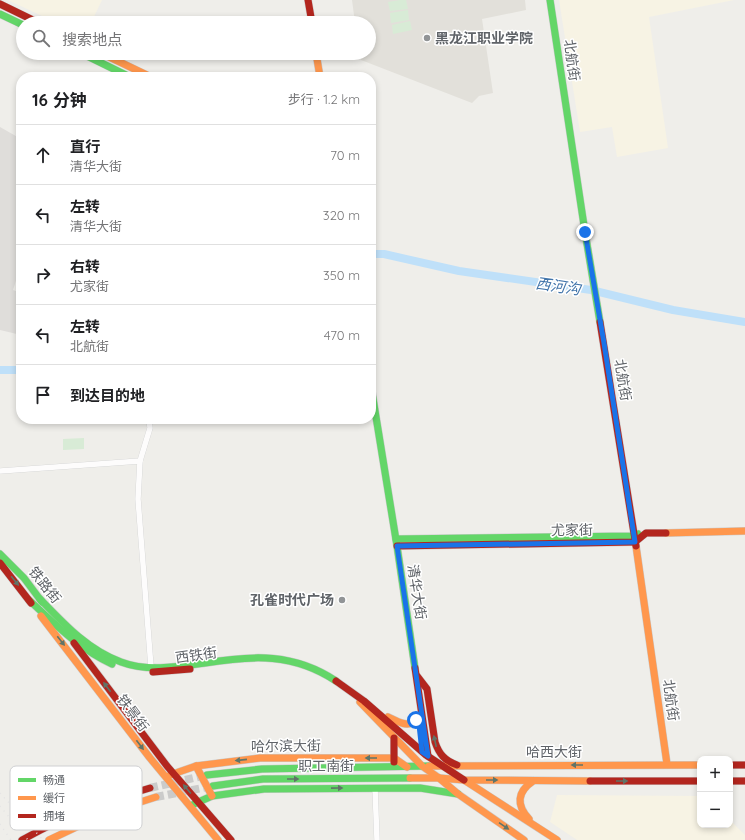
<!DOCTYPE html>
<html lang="zh">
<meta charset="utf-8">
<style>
:root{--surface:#fff;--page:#f6f6f6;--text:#202124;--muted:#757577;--line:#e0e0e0}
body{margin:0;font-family:Quicksand,"Noto Sans SC",sans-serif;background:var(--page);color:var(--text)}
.controls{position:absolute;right:12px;bottom:12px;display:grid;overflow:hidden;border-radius:8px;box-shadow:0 2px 6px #0003}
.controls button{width:36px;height:36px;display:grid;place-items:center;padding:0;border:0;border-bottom:1px solid var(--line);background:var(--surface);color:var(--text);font:20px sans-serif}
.stop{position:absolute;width:12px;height:12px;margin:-9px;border:3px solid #1a73e8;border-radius:50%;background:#fff}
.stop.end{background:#1a73e8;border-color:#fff;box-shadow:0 1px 4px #0008}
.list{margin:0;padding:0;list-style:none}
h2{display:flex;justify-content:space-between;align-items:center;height:52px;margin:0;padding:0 16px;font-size:17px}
h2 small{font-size:13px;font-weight:400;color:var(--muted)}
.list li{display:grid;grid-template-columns:26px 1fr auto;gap:12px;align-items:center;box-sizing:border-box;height:60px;padding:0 16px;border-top:1px solid var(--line)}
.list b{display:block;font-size:15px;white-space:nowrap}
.list p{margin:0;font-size:13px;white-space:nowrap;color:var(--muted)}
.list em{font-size:13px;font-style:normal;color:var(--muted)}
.icon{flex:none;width:22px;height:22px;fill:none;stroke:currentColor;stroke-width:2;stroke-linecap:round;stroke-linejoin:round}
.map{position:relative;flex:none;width:745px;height:840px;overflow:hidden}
.search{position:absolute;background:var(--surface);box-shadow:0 2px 6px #0003;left:16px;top:16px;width:360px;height:44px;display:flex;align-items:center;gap:10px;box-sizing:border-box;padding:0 14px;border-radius:22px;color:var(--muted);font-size:15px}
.panel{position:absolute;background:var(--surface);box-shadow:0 2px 6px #0003;left:16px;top:72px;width:360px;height:352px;border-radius:16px}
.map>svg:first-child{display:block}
</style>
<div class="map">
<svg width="745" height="840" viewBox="0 0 745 840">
<rect width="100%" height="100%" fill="#efeeea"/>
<!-- commercial -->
<g fill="#f7f3e4">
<path d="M8 0H102L91 23H57Z"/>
<path d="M559 0H734L649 17 668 148 617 157 612 127 580 132Z"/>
<path d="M557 795 700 796V825H730V820L745 835V840H577L550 822Z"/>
</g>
<!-- industrial -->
<path fill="#dfddda" d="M0 127 21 139V265L13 290 21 293V335L0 330Z"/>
<!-- education -->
<path fill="#e2e0da" d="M352 0H525L526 10 482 19 493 93 479 96 472 103 361 60 360 53H369V23H355Z"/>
<!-- green -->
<g fill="#d8ebd6">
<path d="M400 0H406L408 9 390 11 388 2Z"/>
<path d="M408 10 409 20 391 23 390 13Z"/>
<path d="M410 21 412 30 393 34 392 25Z"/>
<path d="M84 438V449L63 450V439Z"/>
</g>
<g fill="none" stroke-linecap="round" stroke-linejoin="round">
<!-- river -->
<g stroke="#bfe0f9" stroke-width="8">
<path d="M371 254H384L459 271 591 290 673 310 745 322"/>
<path d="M0 370H21"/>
</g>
<!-- primary-tunnel -->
<g stroke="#cbcbca" stroke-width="8" stroke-dasharray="8 4" stroke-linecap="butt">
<path d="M150 788 207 775"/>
<path d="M156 797 213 786"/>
</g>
<!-- street casing -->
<g stroke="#cbcccc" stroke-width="6">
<g id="street">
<path d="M140 461 138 499 151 667"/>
<path d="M0 471 140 461 150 428 149 419"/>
<path d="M375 788 377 840"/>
</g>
</g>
<!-- fast casing -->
<g stroke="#cacacb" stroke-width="8">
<g id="fast">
<path d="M550 0 585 232 600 322"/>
<path d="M0 14 23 25"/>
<path d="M81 53 130 77"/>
<path d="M371 386 397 546 415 668"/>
<path d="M396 539 634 536 638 534"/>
<path d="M0 554 24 578 42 602"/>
<path d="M40 599C64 624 88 650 121 662 147 672 177 667 205 663 253 655 294 653 336 681"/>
<path d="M29 600C55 624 79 649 112 664"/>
<path d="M207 775 262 769 429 766"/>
<path d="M213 786 263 779 410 778"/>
<path d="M194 804 212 796 264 789 420 788 458 794"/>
</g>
</g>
<!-- slow casing -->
<g stroke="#cacacb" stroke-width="8">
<g id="slow">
<path d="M101 53 151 77"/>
<path d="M316 53 320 77"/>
<path d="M666 533 745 531"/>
<path d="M636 546 667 764"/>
<path d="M41 616 150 758 218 840"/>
<path d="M360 702 422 766 439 778"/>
<path d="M388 717C397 721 405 727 415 722L418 716"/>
<path d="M196 766 212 796"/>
<path d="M429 766 700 765"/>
<path d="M170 775 196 766 260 758H394L407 767"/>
<path d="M410 778H439L464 780 590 781"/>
<path d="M439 778 458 794 524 840"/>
<path d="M464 780 557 840"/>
<path d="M529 819C516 805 517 792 533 781"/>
<path d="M49 840 106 813 156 797"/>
</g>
</g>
<!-- jam casing -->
<g stroke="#cacacb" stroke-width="8">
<g id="jam">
<path d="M308 0 312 23"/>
<path d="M0 4 39 23"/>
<path d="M600 322 636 546"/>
<path d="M397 546 635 542 646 533H666"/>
<path d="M0 563 31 603"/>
<path d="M74 643 167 766 231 840"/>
<path d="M415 668 428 756"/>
<path d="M153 672 190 669"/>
<path d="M417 676 427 689 435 742C439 754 445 761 457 765"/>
<path d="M336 681 364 701 426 755 464 780"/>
<path d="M394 738V762"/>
<path d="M730 765H745"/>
<path d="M590 781H700"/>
<path d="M730 781H745"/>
<path d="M22 840C63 817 105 801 150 788"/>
</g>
</g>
<!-- street -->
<use href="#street" stroke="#fdfcfc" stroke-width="5.5"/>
<!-- fast -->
<use href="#fast" stroke="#63d668" stroke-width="7"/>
<!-- slow -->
<use href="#slow" stroke="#ff974d" stroke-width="7"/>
<!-- jam -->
<use href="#jam" stroke="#b3261e" stroke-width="7"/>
<!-- rail -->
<g stroke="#e4e4e4" stroke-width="1.5" stroke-dasharray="1 5" stroke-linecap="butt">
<path d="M0 793 43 840"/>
<path d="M0 806 28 840"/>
<path d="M0 824 11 840"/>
</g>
</g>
<!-- one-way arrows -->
<defs><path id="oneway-solid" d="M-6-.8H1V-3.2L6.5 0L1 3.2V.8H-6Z"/></defs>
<g fill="#607468">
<use href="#oneway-solid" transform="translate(15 581) rotate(51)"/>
<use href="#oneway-solid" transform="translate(61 641) rotate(52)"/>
<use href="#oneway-solid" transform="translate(107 687) rotate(-127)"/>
<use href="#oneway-solid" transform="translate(435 741) rotate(-102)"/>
<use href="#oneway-solid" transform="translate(140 745) rotate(53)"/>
<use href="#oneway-solid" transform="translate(371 758) rotate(180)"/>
<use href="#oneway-solid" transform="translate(241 760) rotate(174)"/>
<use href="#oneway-solid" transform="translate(577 765) rotate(180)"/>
<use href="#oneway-solid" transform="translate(293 779)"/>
<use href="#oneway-solid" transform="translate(492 780)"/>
<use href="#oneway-solid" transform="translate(622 781)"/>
<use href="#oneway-solid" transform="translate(337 788) rotate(-1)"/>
<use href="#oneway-solid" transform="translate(187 789) rotate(-130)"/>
<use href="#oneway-solid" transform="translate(504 826) rotate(34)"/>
</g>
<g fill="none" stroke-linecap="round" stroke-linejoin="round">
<!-- route -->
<path stroke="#1a73e8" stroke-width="5" d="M416 720 418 716 422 752 428 756 397 546 635 542 604 343 585 232"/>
</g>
<!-- markers -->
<g fill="#919496" stroke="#fff" stroke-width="1.5">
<circle cx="427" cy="38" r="4"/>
<circle cx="342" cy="600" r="4"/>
</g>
<g text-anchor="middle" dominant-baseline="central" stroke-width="3" stroke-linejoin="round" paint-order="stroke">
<!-- poi labels -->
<g font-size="14" font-weight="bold" fill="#5f6368" stroke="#fff" text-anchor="start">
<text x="435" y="38">黑龙江职业学院</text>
<text x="334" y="600" text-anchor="end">孔雀时代广场</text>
</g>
<!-- street labels -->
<g font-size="14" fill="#5f6368" stroke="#fff">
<text transform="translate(572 60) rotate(82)">北航街</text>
<text transform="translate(623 380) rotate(81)">北航街</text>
<text transform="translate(572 530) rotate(-1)">尤家街</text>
<text transform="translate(45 585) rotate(51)">铁路街</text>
<text transform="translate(417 592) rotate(81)">清华大街</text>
<text transform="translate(196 655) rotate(-8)">西铁街</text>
<text transform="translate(671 700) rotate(82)">北航街</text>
<text transform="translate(133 713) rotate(53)">铁景街</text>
<text transform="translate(286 746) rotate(-1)">哈尔滨大街</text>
<text x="554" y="752">哈西大街</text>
<text x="326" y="766">职工南街</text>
</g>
<!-- water labels -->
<g font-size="15" font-style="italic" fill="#4174aa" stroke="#fff">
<text transform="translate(558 286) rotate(8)">西河沟</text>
</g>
</g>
<!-- legend -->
<rect x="10" y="766" width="132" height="64" rx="6" fill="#fff" stroke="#cfd0d2" stroke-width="1"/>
<rect x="18" y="778" width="18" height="4" fill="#63d668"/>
<rect x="18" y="796" width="18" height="4" fill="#ff974d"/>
<rect x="18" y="814" width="18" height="4" fill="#b3261e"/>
<g font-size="11" fill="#5f6368">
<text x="43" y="784">畅通</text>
<text x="43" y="802">缓行</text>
<text x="43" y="820">拥堵</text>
</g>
</svg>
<div class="controls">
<button>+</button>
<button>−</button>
</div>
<div class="stop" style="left:416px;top:720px"></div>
<div class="stop end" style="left:585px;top:232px"></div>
<div class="search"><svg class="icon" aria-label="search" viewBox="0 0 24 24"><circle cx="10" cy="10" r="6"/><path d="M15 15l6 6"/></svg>搜索地点</div>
<section class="panel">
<h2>16 分钟<small>步行 · 1.2 km</small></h2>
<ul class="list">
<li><svg class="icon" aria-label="ahead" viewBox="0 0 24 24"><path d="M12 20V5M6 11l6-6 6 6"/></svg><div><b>直行</b><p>清华大街</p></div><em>70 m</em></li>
<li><svg class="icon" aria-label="left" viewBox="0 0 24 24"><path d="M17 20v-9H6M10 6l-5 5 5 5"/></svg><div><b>左转</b><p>清华大街</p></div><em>320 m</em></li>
<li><svg class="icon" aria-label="right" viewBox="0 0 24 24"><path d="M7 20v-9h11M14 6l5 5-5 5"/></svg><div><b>右转</b><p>尤家街</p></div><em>350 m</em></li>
<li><svg class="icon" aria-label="left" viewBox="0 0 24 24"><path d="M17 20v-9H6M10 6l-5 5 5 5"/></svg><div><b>左转</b><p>北航街</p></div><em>470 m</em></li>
<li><svg class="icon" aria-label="arrive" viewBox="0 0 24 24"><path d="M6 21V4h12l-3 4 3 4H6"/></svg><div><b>到达目的地</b></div></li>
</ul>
</section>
</div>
